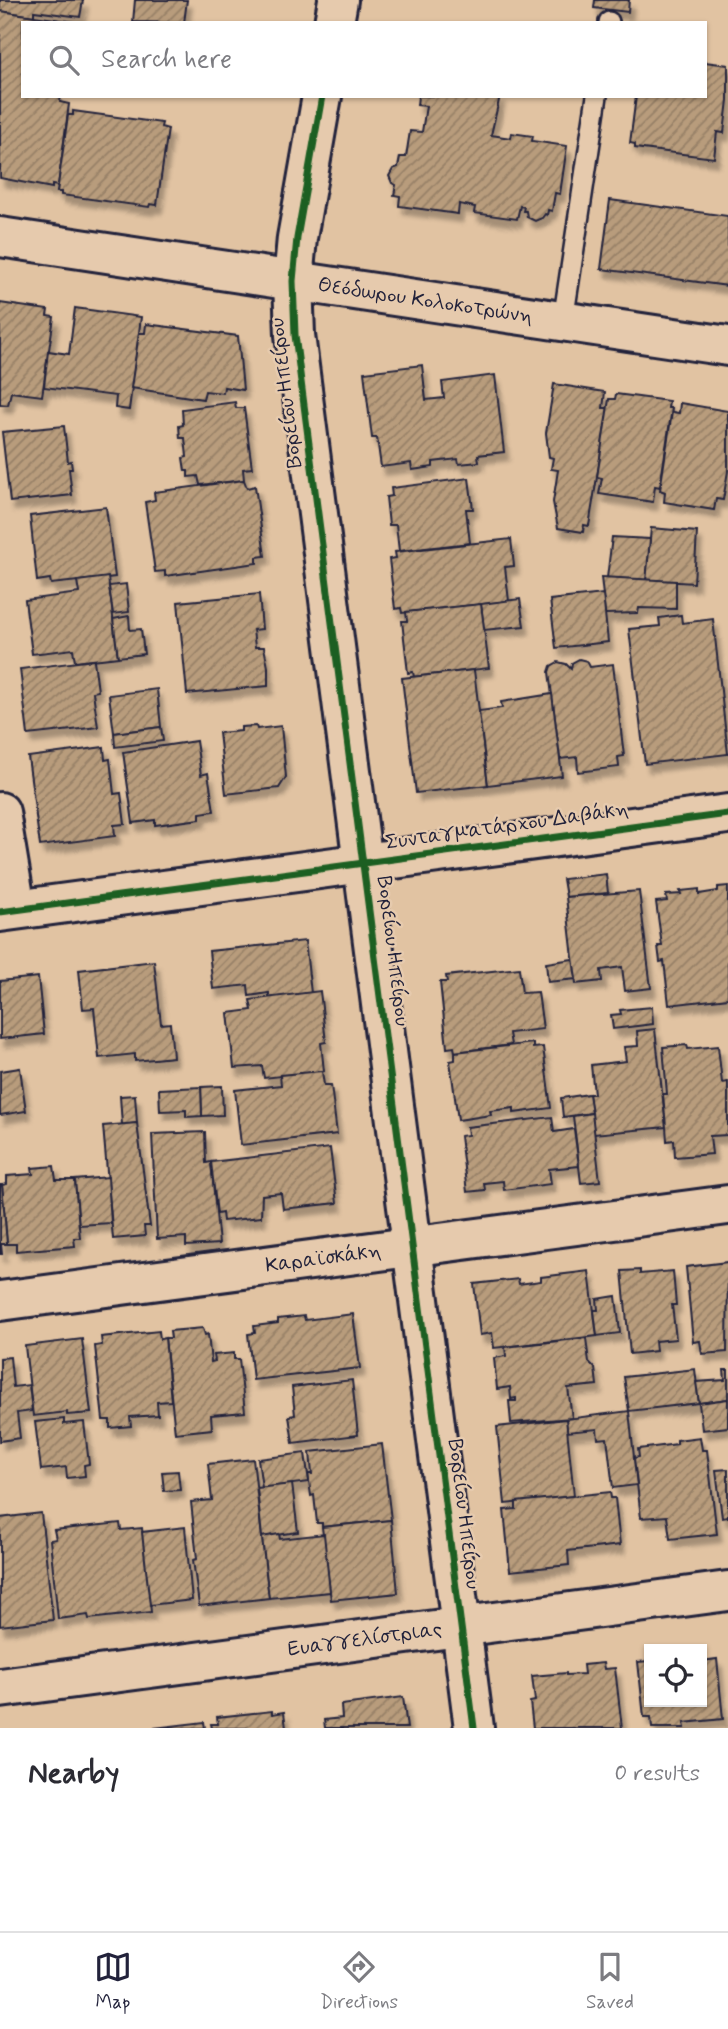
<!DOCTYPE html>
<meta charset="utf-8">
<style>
:root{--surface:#fff;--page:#f2f2f3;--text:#2b2b33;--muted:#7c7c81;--line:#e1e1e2;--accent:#22223b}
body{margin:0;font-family:Mynerve,sans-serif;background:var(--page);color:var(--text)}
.controls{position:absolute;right:21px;bottom:21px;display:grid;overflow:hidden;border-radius:0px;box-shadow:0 2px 5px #0004}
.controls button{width:63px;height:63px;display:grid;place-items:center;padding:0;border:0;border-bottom:2px solid var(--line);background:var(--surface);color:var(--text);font:35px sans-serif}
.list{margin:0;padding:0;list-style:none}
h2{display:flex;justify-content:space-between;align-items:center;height:91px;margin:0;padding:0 28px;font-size:30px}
h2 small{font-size:23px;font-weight:400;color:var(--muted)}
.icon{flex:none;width:38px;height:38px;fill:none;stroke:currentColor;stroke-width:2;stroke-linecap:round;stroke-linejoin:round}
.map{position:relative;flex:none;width:728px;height:1728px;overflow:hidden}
.search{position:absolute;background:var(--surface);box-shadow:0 2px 5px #0004;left:21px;right:21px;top:21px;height:77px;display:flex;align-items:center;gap:18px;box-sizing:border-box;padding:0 24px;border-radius:0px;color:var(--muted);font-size:26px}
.sheet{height:203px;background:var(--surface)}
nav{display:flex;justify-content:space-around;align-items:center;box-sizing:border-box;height:98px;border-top:2px solid var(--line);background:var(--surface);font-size:19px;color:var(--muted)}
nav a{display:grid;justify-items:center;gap:4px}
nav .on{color:var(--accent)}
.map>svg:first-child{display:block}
</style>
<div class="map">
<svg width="728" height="1728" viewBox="0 0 728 1728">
<defs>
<pattern id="building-hatch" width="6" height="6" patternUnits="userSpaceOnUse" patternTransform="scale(1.75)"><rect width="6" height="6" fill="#b89c7b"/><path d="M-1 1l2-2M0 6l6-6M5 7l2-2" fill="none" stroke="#957f66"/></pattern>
<filter id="shadow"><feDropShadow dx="4.5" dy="8" stdDeviation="2" flood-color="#0004"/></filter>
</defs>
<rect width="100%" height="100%" fill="#e1c3a2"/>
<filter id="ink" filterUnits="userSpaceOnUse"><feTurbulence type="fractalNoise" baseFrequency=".0143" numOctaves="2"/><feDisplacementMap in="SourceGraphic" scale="14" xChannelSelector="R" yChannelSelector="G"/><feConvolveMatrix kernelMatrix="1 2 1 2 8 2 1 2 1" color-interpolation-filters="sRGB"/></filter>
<g filter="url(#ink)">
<!-- building -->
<g fill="url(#building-hatch)" stroke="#22223b" stroke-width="2" filter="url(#shadow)">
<path d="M0 0H83L80 17 34 11V16L0 11Z"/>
<path d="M135 0H187L184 23 133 22Z"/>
<path d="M595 0H629L628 12 594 8Z"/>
<path d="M0 11 75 22 23 23V96H61L60 102 69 104 58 186 52 185V188L0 178Z"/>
<path d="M705 62 728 65V100L724 133 717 132 714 158 635 148V144L630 143 636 96H705Z"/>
<path d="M418 96H500L491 135 511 138 512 133 533 136 532 141 567 146 560 194 555 193 552 211 548 210 547 215 545 214 542 218 535 221 527 217 526 211H523L524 207 520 206 517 219 474 213 475 207 459 204 458 214 399 206 400 196 394 195 396 185 392 183 389 176 393 169 398 167 400 157H406L410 131 422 132 426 106 417 105Z"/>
<path d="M73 111 162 123 161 127 168 129 157 205 150 204 149 207 61 195V192H57L68 115H73Z"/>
<path d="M610 200 728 216V286L601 269Z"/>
<path d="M0 303 48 310 47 316 54 317 42 396 11 392 8 405 0 404Z"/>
<path d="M75 308 141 317 129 410 115 408 116 396 44 387 48 351 69 354Z"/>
<path d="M146 324 238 336 243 390 224 387 223 393 205 391 203 399 131 388 139 333H145Z"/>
<path d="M422 365 426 400 444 398 442 382 495 375 504 452 478 455 479 462 459 464 458 459 433 462V467L412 470 411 463 381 467 377 438H372L364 372Z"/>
<path d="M554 384 605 392 603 408H608L597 477 589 526 584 525 583 532 558 528 553 502 558 470 551 469 553 458 549 457 546 433Z"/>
<path d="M616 394 669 401 668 408H672L660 487 655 486 653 502 599 494 602 478 597 477 609 399H615Z"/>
<path d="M235 402 236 408H244L252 468 243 469 244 480 200 485 198 476 188 477V471H185L183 458 187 457 185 438H180L179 426 183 425 182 409Z"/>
<path d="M680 403 728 411V471L723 500 716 499 714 510 664 502 665 492 660 490 672 412 679 413Z"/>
<path d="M64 426 68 462 71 461 72 469H69L72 495 10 502 2 432Z"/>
<path d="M469 478 473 509H466L470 543 399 551 396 525H389L386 497 392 496 391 488Z"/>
<path d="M244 480 247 488 255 486 265 556 257 557V563L165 576V571L155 572 145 502 155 500 154 492Z"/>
<path d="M106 507 115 577 51 584 50 579 37 581 30 516Z"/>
<path d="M651 528 697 532 694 583 646 580Z"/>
<path d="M612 537 650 539 646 580 607 578Z"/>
<path d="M511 539 514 566 505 567 509 601 402 613 401 608 395 609 389 559 396 558 395 552Z"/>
<path d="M108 577 118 657 75 662 73 649 32 654 25 600 79 593 77 581Z"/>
<path d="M601 577 676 581V609L639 608 638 613 605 614Z"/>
<path d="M126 584 129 612 113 614 109 586Z"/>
<path d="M259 594 262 629 253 630 255 647H264L268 667V686L187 694 178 602Z"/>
<path d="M603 594 608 642 556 648 550 600Z"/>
<path d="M520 599 524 626 484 630 481 604Z"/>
<path d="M481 604 489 668 414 677 413 672 408 673 402 621H407L406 612Z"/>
<path d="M681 615 682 623 713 619 728 754 645 764 629 629 660 626 659 618Z"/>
<path d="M129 616 130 630 141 629 144 654 118 657 113 619Z"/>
<path d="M579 659 587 661 590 667 613 664 624 756 618 757 619 767 578 772 577 757 560 759 549 672 551 666 558 662 566 664 571 669 572 663Z"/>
<path d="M94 660 98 691 93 692 98 727 28 735 20 669Z"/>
<path d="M474 670 488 785 416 793 402 678Z"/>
<path d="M157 689 161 727 114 733 109 695Z"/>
<path d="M552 694 562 776 488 785 479 711 502 708 501 702Z"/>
<path d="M256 726 257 729 281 726 286 777 279 788 226 794 219 733 241 731V727Z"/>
<path d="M161 727 163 741 115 747 114 733Z"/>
<path d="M196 741 201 775 208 773 214 811 200 813V819L155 825V820L133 823 123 752Z"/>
<path d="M104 747 105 760 110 759 114 794 121 793 125 824 114 825 115 836 40 846 28 757Z"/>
<path d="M606 874 608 893 566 897 563 879Z"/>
<path d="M728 886V998L669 1005 664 961 660 962 658 946H662L656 902 667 901 666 895 681 894 680 891 699 889V894L718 891V887Z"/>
<path d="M639 891 651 988 625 991 622 967 601 970 602 981 576 984 566 897Z"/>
<path d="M305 941 311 993 269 998V993L249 996 248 985 213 989 209 951Z"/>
<path d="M573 959 576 979 548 982 546 963Z"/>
<path d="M154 961 161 1024 170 1023 173 1057 135 1061V1054L99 1058 94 1008 83 1009 79 970Z"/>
<path d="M519 968 522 993 538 992 543 1029 509 1033 511 1045 455 1052 454 1047 447 1048 440 982H447L446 976Z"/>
<path d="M38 977 44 1034 0 1039V981Z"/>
<path d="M320 991 326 1042 321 1043 324 1071 264 1078 262 1066 234 1068 228 1013 252 1010 250 1000Z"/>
<path d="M652 1007 653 1024 613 1029 611 1015 621 1014 620 1010Z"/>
<path d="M655 1029 666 1127 594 1134 589 1094H594L591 1065 626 1061 624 1047 638 1046 637 1031Z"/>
<path d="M533 1043V1048L543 1047 551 1108 514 1113V1108L490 1111 491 1115 458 1120 450 1061 455 1060V1052Z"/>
<path d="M687 1045 688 1049 718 1046 722 1083 728 1082V1135L710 1136 712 1154 675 1157 674 1140 667 1141 666 1127 663 1094H667L663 1047Z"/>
<path d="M20 1068 26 1111 0 1115V1071Z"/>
<path d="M322 1071 324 1085H331L337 1134 241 1145 235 1090 281 1085 280 1075Z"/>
<path d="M222 1086 223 1115 202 1116 201 1087Z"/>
<path d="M201 1087 202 1116 186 1117V1110L160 1111 159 1089Z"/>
<path d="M589 1094 592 1113 563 1117 561 1098Z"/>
<path d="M135 1095 137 1123 122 1125 120 1096Z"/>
<path d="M592 1113 600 1181 581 1183 573 1116Z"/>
<path d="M552 1117 554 1132 574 1129 579 1166 549 1169 551 1184 504 1190 503 1181 484 1183 485 1190 467 1192 460 1136 468 1135 467 1127Z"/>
<path d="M137 1123 150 1226H144L145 1236 113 1239 103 1126Z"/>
<path d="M205 1132 206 1163 211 1162 219 1244 186 1246V1237L157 1239 152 1134Z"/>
<path d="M330 1148 337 1203 283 1209 281 1193 262 1195 261 1217 223 1221 222 1213 217 1214 211 1162Z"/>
<path d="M54 1166 56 1180H75L80 1238H74L75 1246 16 1251V1244H7L2 1185 7 1184V1176L33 1174 32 1168Z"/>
<path d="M108 1177 111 1223 79 1225 75 1180Z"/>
<path d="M0 1185H2L7 1244H1L2 1254H0Z"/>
<path d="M728 1262 727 1352 702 1354 700 1341 693 1342 686 1267Z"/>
<path d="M640 1270V1274L673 1271 676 1305H672L676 1339 655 1341 656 1351 630 1354 622 1271Z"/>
<path d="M589 1271 597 1336 494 1348 492 1333 480 1335 474 1284 518 1279 519 1284 541 1281V1277Z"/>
<path d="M616 1296 620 1333 597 1336 594 1310H598L597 1299Z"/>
<path d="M353 1314 360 1368 253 1380 248 1334 255 1333 254 1326 278 1323V1319L304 1316 305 1320Z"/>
<path d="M203 1328 205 1335 208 1334 211 1362 215 1361 214 1355 234 1353V1359H239L245 1412 211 1415 212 1429 175 1433 165 1338H171L170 1331Z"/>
<path d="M159 1331 160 1339 165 1338 171 1401 157 1402 158 1415 130 1417 131 1426 110 1428V1420H103L95 1346 102 1345 101 1337Z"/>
<path d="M586 1338 589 1362 595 1368 597 1385 568 1388 572 1418 511 1423 509 1401H516V1398L511 1399 510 1387 497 1389 494 1358 506 1356 505 1347Z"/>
<path d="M82 1339 91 1413 67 1415V1412L33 1416 25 1346Z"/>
<path d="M10 1357 13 1387 29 1385 32 1411 17 1413 20 1438 0 1441V1358Z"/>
<path d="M695 1369 699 1403 629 1411 624 1377Z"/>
<path d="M724 1370H728V1399L699 1403 696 1382 725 1380Z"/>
<path d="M352 1380 358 1435 293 1443 289 1416 295 1415 292 1387Z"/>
<path d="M728 1399V1427L702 1430 699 1403Z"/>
<path d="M629 1411 637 1485 613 1488 607 1438 598 1439 597 1429 567 1432 566 1419Z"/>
<path d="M64 1419V1424L84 1422 89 1464 84 1465 85 1476 67 1478 66 1467 41 1470 35 1422Z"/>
<path d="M566 1419 574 1496 505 1504 497 1427Z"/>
<path d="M700 1437 702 1450H707L717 1534 670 1539 667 1516 641 1518 634 1458 639 1457 638 1449 677 1444V1440Z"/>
<path d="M382 1444 391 1520 322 1527V1523H317L314 1495 311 1496 308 1474H312L310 1452Z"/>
<path d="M305 1453 309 1482 262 1488 258 1459Z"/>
<path d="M253 1459 269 1598 199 1606 193 1560 197 1559 191 1502 212 1500 208 1464Z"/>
<path d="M728 1469V1517L722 1518 716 1470Z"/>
<path d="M178 1471 180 1490 164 1491 162 1472Z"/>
<path d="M292 1484 298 1532 262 1537 257 1488Z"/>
<path d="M610 1492 611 1498H615L620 1545 568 1551 569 1565 510 1571 504 1510 516 1509V1502Z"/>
<path d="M41 1513 53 1620 0 1626V1518Z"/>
<path d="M391 1520 398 1593 331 1600 322 1527Z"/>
<path d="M120 1523 121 1530 142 1528 151 1612 89 1619 88 1615 58 1619 50 1540 56 1539 54 1530Z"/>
<path d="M185 1527 192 1600 150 1605 142 1532Z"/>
<path d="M279 1534 280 1539 324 1534 330 1592 269 1598 262 1537Z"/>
<path d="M702 1655V1661L717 1659 723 1719 684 1723 685 1728H652L651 1717H644L638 1662 649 1661V1702H702Z"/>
<path d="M603 1663 604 1669 615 1668 622 1728H533L530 1702 535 1701 532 1676 566 1673V1675L584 1674 583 1665Z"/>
<path d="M403 1697 407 1728H325L324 1720 342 1718 341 1705Z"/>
<path d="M272 1711V1714L284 1712 286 1728H212L211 1724H218L217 1717Z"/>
<path d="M204 1722 205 1728H154Z"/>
</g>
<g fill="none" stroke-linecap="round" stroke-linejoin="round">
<!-- service casing -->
<g stroke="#22223b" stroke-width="24">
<g id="service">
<path d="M609 23V22"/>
<path d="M563 321 597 96"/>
</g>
</g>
<!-- minor casing -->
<g stroke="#22223b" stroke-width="44">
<g id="minor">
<path d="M334 23 338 0"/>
<path d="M322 96 297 238 293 281 295 335 474 1728"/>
<path d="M0 812 16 909"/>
<path d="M0 912 728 814"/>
<path id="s1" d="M0 1301 728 1205"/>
<path id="s2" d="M0 1688 728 1591"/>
</g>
</g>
<!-- tertiary casing -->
<g stroke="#22223b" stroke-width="44">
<g id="tertiary">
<path id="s3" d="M0 237 728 346"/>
</g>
</g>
<!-- service -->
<use href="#service" stroke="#e6caad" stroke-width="19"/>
<!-- minor -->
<use href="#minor" stroke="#e6caad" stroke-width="38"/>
<!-- tertiary -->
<use href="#tertiary" stroke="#e6caad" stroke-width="38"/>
<!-- cycleway casing -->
<g stroke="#e6caad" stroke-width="11">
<g id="cycleway">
<path d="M322 96 297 238 293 281 295 335 474 1728"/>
<path d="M0 912 728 814"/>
</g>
</g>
<!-- cycleway -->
<use href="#cycleway" stroke="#1b5e20" stroke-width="7"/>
</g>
</g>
<g text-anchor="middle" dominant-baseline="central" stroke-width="5" stroke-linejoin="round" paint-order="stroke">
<!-- street labels -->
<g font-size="21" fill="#22223b" stroke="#e6caad">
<text stroke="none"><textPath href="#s3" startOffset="430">Θεόδωρου Κολοκοτρώνη</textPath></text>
<text transform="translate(286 393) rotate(-97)">Βορείου Ηπείρου</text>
<text transform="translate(507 826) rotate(-8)">Συνταγματάρχου Δαβάκη</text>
<text transform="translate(393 951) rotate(83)">Βορείου Ηπείρου</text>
<text stroke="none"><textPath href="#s1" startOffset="326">Καραϊσκάκη</textPath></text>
<text transform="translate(464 1514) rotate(83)">Βορείου Ηπείρου</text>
<text stroke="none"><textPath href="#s2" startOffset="368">Ευαγγελίστριας</textPath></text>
</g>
</g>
</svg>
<div class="controls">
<button><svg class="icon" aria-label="locate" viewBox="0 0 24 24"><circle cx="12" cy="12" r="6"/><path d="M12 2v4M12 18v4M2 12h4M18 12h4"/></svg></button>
</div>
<div class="search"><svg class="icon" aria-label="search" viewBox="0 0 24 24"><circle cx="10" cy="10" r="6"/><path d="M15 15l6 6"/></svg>Search here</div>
</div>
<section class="sheet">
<h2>Nearby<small>0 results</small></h2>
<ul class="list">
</ul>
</section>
<nav>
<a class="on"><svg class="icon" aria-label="map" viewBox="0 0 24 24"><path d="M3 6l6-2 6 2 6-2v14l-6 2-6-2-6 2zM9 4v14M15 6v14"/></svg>Map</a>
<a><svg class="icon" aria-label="directions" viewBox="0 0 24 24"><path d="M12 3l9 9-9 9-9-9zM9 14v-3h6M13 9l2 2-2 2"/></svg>Directions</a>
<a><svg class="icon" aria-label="saved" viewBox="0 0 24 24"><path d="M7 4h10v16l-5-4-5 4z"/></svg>Saved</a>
</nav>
